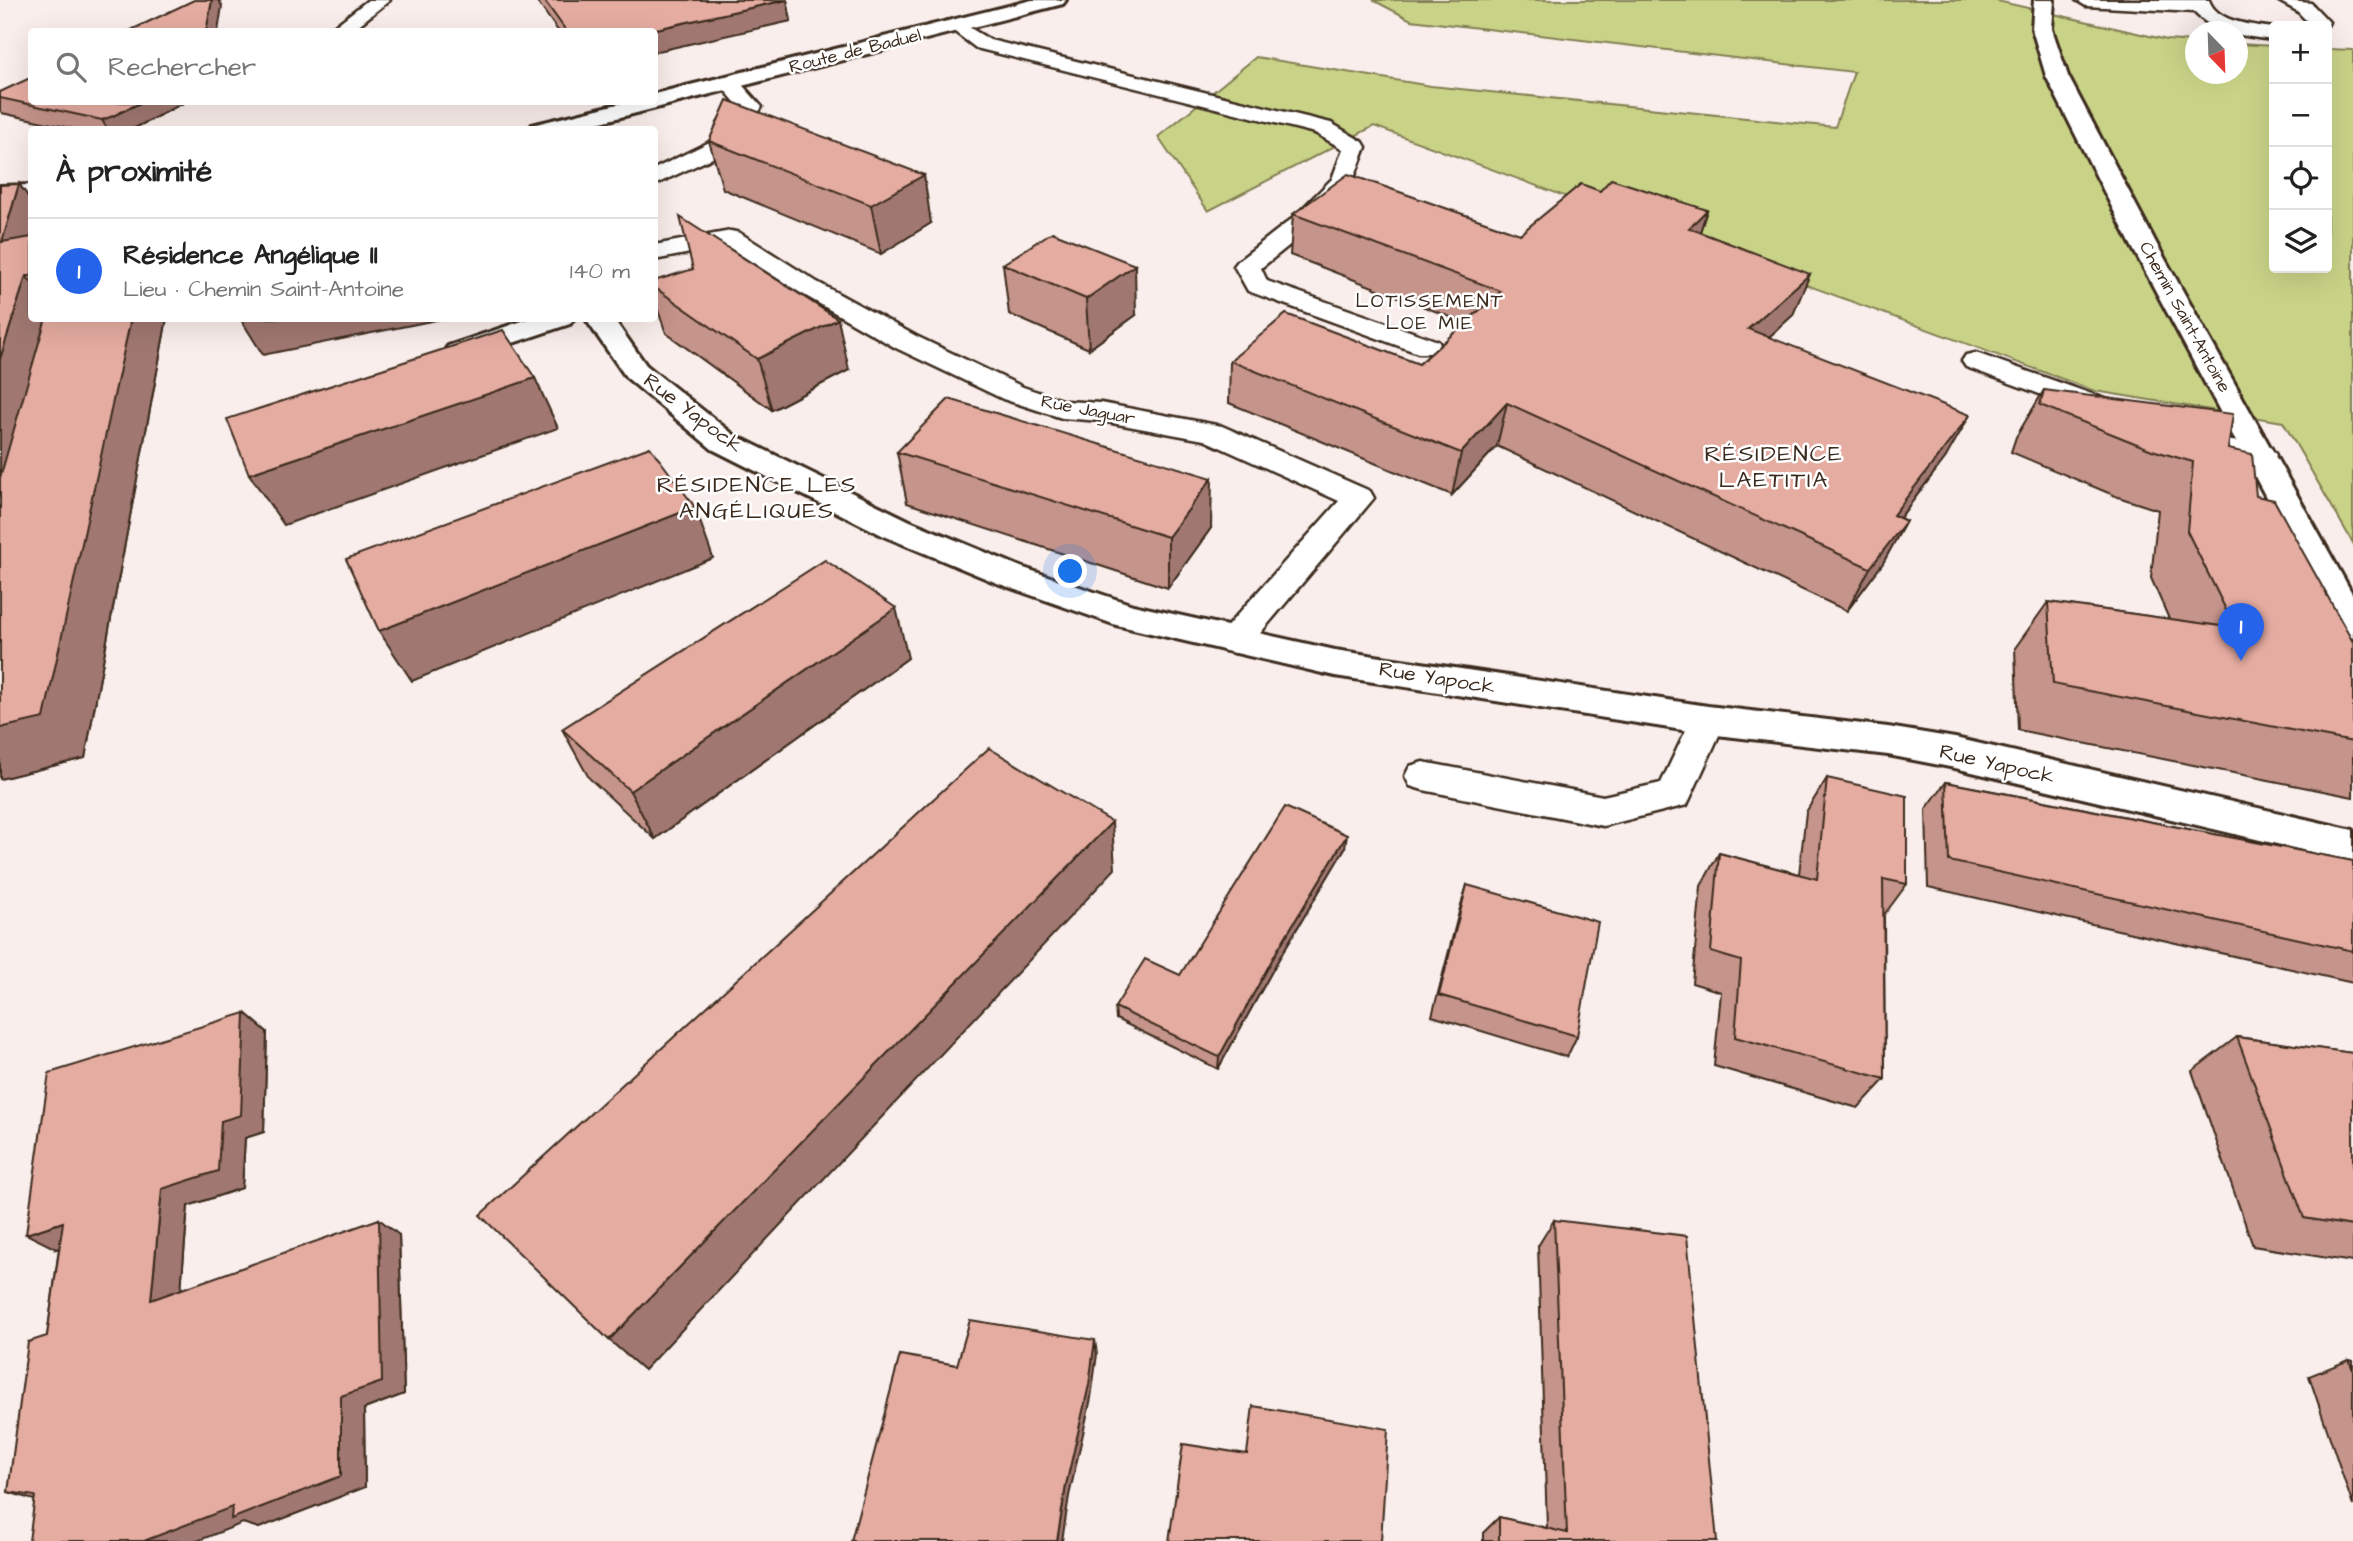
<!DOCTYPE html>
<html lang="fr">
<meta charset="utf-8">
<style>
:root{--surface:#fff;--page:#f6f6f6;--text:#222;--muted:#767676;--line:#e0e0e0;--accent:#2563eb}
body{margin:0;font-family:"Architects Daughter",sans-serif;background:var(--page);color:var(--text)}
.controls{position:absolute;right:21px;top:21px;display:grid;overflow:hidden;border-radius:7px;box-shadow:0 7px 28px #0002}
.controls button{width:63px;height:63px;display:grid;place-items:center;padding:0;border:0;border-bottom:2px solid var(--line);background:var(--surface);color:var(--text);font:35px sans-serif}
.compass{position:absolute;left:2185px;top:21px;width:63px;height:63px;border-radius:50%;background:var(--surface);box-shadow:0 7px 28px #0002;rotate:157deg}
.you{position:absolute;left:1071px;top:572px;width:24px;height:24px;margin:-18px;border:5px solid #fff;border-radius:50%;background:#1a73e8;box-shadow:0 0 0 10px #1a73e833}
.badge{display:grid;place-items:center;width:46px;height:46px;border-radius:50%;background:var(--accent);color:#fff;font-size:23px;font-weight:700}
.pin{position:absolute;translate:-50% -58px;filter:drop-shadow(0 2px 4px #0008)}
.pin::after{content:'';position:absolute;top:37px;width:24px;height:21px;background:inherit;clip-path:polygon(0 0,100% 0,50% 100%)}
.list{margin:0;padding:0;list-style:none}
h2{display:flex;justify-content:space-between;align-items:center;height:91px;margin:0;padding:0 28px;font-size:30px}
h2 small{font-size:23px;font-weight:400;color:var(--muted)}
.list li{display:grid;grid-template-columns:46px 1fr auto;gap:21px;align-items:center;box-sizing:border-box;height:105px;padding:0 28px;border-top:2px solid var(--line)}
.list b{display:block;font-size:26px;white-space:nowrap}
.list p{margin:0;font-size:23px;white-space:nowrap;color:var(--muted)}
.list em{font-size:23px;font-style:normal;color:var(--muted)}
.icon{flex:none;width:38px;height:38px;fill:none;stroke:currentColor;stroke-width:2;stroke-linecap:round;stroke-linejoin:round}
.map{position:relative;flex:none;width:2353px;height:1541px;overflow:hidden}
.search{position:absolute;background:var(--surface);box-shadow:0 7px 28px #0002;left:28px;top:28px;width:630px;height:77px;display:flex;align-items:center;gap:18px;box-sizing:border-box;padding:0 24px;border-radius:7px;color:var(--muted);font-size:26px}
.panel{position:absolute;background:var(--surface);box-shadow:0 7px 28px #0002;left:28px;top:126px;width:630px;height:196px;border-radius:7px}
.map>svg:first-child{display:block}
</style>
<div class="map">
<svg width="2353" height="1541" viewBox="0 0 2353 1541">
<rect width="100%" height="100%" fill="#faeeec"/>
<filter id="ink" filterUnits="userSpaceOnUse"><feTurbulence type="fractalNoise" baseFrequency=".0143" numOctaves="2"/><feDisplacementMap in="SourceGraphic" scale="14" xChannelSelector="R" yChannelSelector="G"/><feConvolveMatrix kernelMatrix="1 2 1 2 8 2 1 2 1" color-interpolation-filters="sRGB"/></filter>
<g filter="url(#ink)">
<!-- green -->
<path fill="#c9d387" stroke="#827e52" stroke-width="2" d="M1373 0H1993L2167 40 2195 42 2196 74H2238V44L2274 46V268H2327V49L2353 50V543L2283 422 2095 391 1374 126 1208 211 1158 137 1256 57 1431 86 1835 127 1854 72 1411 20Z"/>
<g fill="none" stroke-linecap="round" stroke-linejoin="round">
<!-- service casing -->
<g stroke="#3b2a1e" stroke-width="5">
<g id="service">
<path d="M368 0H390L350 32H327Z"/>
<path d="M2076 0H2209C2217 23 2253 25 2274 28V40C2248 37 2213 33 2194 12L2086 6Z"/>
<path d="M2277 0 2311 3 2329 22 2327 26H2307L2309 23 2297 11Z"/>
<path d="M957 20 990 40 1331 123 1363 142 1366 147 1351 186 1311 228 1261 268 1267 281 1438 341 1442 347 1438 353H1418L1248 291 1234 266 1238 261 1293 218 1332 179 1343 149 1315 133 976 48 947 26Z"/>
<path d="M729 76 736 78 762 107 739 142 736 147 654 185V169L720 137 740 108 718 82Z"/>
<path d="M731 231 740 233 817 282 916 336 1023 387 1065 401 1101 403 1222 426 1370 491 1374 498 1246 650 1234 653 1222 650 1217 641 1222 632 1339 501 1204 440 1101 421 1062 418 1003 399 896 348 799 292 727 246 654 260V245Z"/>
<path d="M1976 353 2117 403 2121 409 2117 415 2107 418 2097 415 1966 367 1962 361 1966 355Z"/>
<path d="M2181 427 2210 437 2271 448 2276 455 2271 462 2261 464C2237 460 2180 456 2166 436L2171 430Z"/>
<path d="M1708 707 1721 711 1726 720 1687 805 1603 826 1423 790 1410 786 1405 776 1410 766 1423 762 1603 796 1661 783 1695 711Z"/>
</g>
</g>
<!-- minor casing -->
<g stroke="#3b2a1e" stroke-width="6">
<g id="minor">
<path d="M2034 0H2054L2052 29 2068 76 2156 243 2353 595V638L2341 635 2335 626 2130 243 2046 76 2032 29Z"/>
<path d="M531 318H574L570 324 468 358 458 361 448 358 444 352 448 346Z"/>
<path d="M585 318H613L646 365 734 435 910 521 1021 567 1133 605 1335 650 1708 706 1888 727 1955 738 2353 830V862L1955 768 1888 755 1708 734 1335 676 1116 625 997 583 886 537 712 449 626 377Z"/>
</g>
</g>
<!-- secondary casing -->
<g stroke="#3b2a1e" stroke-width="6">
<g id="secondary">
<path d="M1032 0H1066L1063 4 570 130H529L532 125 626 102H654V94Z"/>
<path d="M32 185V199L0 200V186Z"/>
</g>
</g>
<!-- service -->
<use href="#service" fill="#fff" fill-rule="evenodd"/>
<!-- minor -->
<use href="#minor" fill="#fff" fill-rule="evenodd"/>
<!-- secondary -->
<use href="#secondary" fill="#fff" fill-rule="evenodd"/>
</g>
<!-- wall -->
<g fill="#c5948a" stroke="#3b2a1e" stroke-width="2">
<path d="M536 0H787L791 21 654 32H559Z"/>
<path d="M0 92 185 102 131 130H79L2 113 0 110Z"/>
<path d="M709 141 931 223 881 254 723 189Z"/>
<path d="M19 184 32 202V318H167L85 758 0 779Z"/>
<path d="M1600 191 1707 210 1700 232 1793 315 1769 337 1946 457 1900 518 1906 521 1883 563 1847 611 1497 446 1452 495 1229 403 1230 361 1419 364 1466 323 1290 255 1293 214 1520 234Z"/>
<path d="M1003 264 1136 315 1089 349 1009 314Z"/>
<path d="M654 281 849 370 772 410 666 333 654 299Z"/>
<path d="M2044 390 2228 449 2256 496 2353 642V797L2018 730 2015 648 2048 602 2169 619 2151 578 2158 510 2118 497 2011 452 2016 437Z"/>
<path d="M897 452 1211 528 1168 588 907 503Z"/>
<path d="M908 658 655 839 589 778 562 729Z"/>
<path d="M1827 778 1907 884 1884 915 1885 1079 1858 1108 1714 1066 1721 992 1692 983 1701 886 1719 853 1799 874 1806 812Z"/>
<path d="M1946 782 2353 861V983L1928 887 1926 809Z"/>
<path d="M1345 848 1277 962 1218 1069 1116 1019 1115 1007 1180 975Z"/>
<path d="M1467 885 1577 1036 1567 1057 1432 1016 1460 908Z"/>
<path d="M245 1013 267 1032 264 1132 245 1138 242 1188 188 1206 181 1289 399 1235 404 1394 364 1409 365 1487 259 1528 243 1523 34 1500 8 1492 47 1336 59 1248 56 1249Z"/>
<path d="M2237 1037 2353 1053V1262L2253 1246 2192 1071Z"/>
<path d="M1554 1220 1717 1541H1483V1533L1499 1517 1547 1528 1538 1246Z"/>
<path d="M2349 1360 2353 1361V1506L2309 1376Z"/>
</g>
<!-- shaded-wall -->
<g fill="#a07871" stroke="#3b2a1e" stroke-width="2">
<path d="M212 0H219L222 6 218 32H206Z"/>
<path d="M787 0 791 21 654 52V32H643Z"/>
<path d="M142 102H185L131 130H108L102 120Z"/>
<path d="M924 175 931 223 881 254 871 205Z"/>
<path d="M19 184 32 202V276L2 242Z"/>
<path d="M1707 210 1694 251 1689 228Z"/>
<path d="M1135 265 1136 315 1089 349 1086 299Z"/>
<path d="M1810 274 1793 315 1732 371 1748 329Z"/>
<path d="M26 276 32 283V318H56L0 522V359Z"/>
<path d="M131 318H167L85 758 0 779V728Z"/>
<path d="M240 318H446L263 355Z"/>
<path d="M838 319 849 370 772 410 757 359Z"/>
<path d="M535 378 558 428 284 525 249 474Z"/>
<path d="M1507 403 1497 446 1452 495 1461 453Z"/>
<path d="M1970 415 1946 457 1870 557 1893 515Z"/>
<path d="M1212 478 1211 528 1168 588V537Z"/>
<path d="M695 507 713 558 412 681 379 631Z"/>
<path d="M1906 521 1883 563 1847 611 1870 568Z"/>
<path d="M896 608 908 658 655 839 630 791Z"/>
<path d="M1112 822 1115 869 644 1370 609 1340Z"/>
<path d="M1347 835 1345 848 1277 962 1218 1069 1219 1057 1278 949Z"/>
<path d="M245 1013 267 1032 264 1132 245 1138 242 1188 188 1206 179 1314 151 1300 162 1189 221 1121Z"/>
<path d="M379 1219 399 1235 404 1394 364 1409 365 1487 259 1528 243 1523 197 1541H144L341 1396Z"/>
<path d="M63 1222 92 1238 56 1249 26 1234Z"/>
<path d="M1095 1340 1097 1354 1091 1398 1069 1496 1062 1541H1057L1066 1485Z"/>
</g>
<!-- building -->
<g fill="#e5aca1" stroke="#3b2a1e" stroke-width="2">
<path d="M194 0H212L206 32H127Z"/>
<path d="M544 0H785L643 32H567Z"/>
<path d="M32 77V102H142L113 116 102 120 0 98V92Z"/>
<path d="M727 100 924 175 871 205 709 141Z"/>
<path d="M1348 174 1520 234 1581 184 1600 191 1611 179 1707 210 1689 228 1810 274 1748 329 1970 415 1893 515 1906 521 1870 568 1507 403 1461 453 1230 361 1286 314 1419 364 1501 291 1293 214Z"/>
<path d="M19 184 2 242 32 237V276H26L0 359V185Z"/>
<path d="M680 217 838 319 757 359 654 287V281L693 269Z"/>
<path d="M1052 232 1135 265 1086 299 1003 264Z"/>
<path d="M46 318H131L44 718 0 728V478Z"/>
<path d="M503 330 535 378 249 474 227 419Z"/>
<path d="M2044 390 2233 414 2228 449 2252 454 2256 496 2274 500 2353 642V742L2053 684 2048 602 2235 628 2187 531 2193 462 2152 450 2040 405Z"/>
<path d="M949 399 1212 478 1168 537 897 452Z"/>
<path d="M650 447 695 507 379 631 346 559Z"/>
<path d="M825 560 896 608 630 791 562 729Z"/>
<path d="M989 748 1112 822 609 1340 480 1215Z"/>
<path d="M1827 778 1907 796V884L1883 879 1885 1079 1735 1037 1741 961 1711 952 1719 853 1817 879Z"/>
<path d="M1946 782 2353 861V951L1949 861Z"/>
<path d="M1285 807 1347 835 1278 949 1219 1057 1115 1007 1145 959 1180 975Z"/>
<path d="M1467 885 1598 922 1577 1036 1439 995Z"/>
<path d="M245 1013 241 1115 221 1121 218 1171 162 1189 151 1300 379 1219 382 1382 341 1396V1476L231 1519 232 1507 144 1541H29L35 1496 8 1492 28 1342 47 1336 63 1222 26 1234 49 1073Z"/>
<path d="M2237 1037 2353 1053V1226L2304 1218Z"/>
<path d="M1554 1220 1687 1236 1717 1541H1499V1517L1567 1533Z"/>
<path d="M970 1320 1095 1340 1089 1385 1066 1485 1057 1541H851L900 1355 957 1365Z"/>
<path d="M2349 1360 2353 1361V1370Z"/>
<path d="M1253 1406 1388 1429 1381 1541H1169L1183 1444 1247 1454Z"/>
</g>
</g>
<g text-anchor="middle" dominant-baseline="central" stroke-width="5" stroke-linejoin="round" paint-order="stroke">
<!-- far-street labels -->
<g font-size="18" fill="#3b2a1e" stroke="#fff">
<text transform="translate(855 51) rotate(-14)">Route de Baduel</text>
<text transform="translate(2185 317) rotate(61)">Chemin Saint-Antoine</text>
<text transform="translate(1088 410) rotate(11)">Rue Jaguar</text>
</g>
<!-- far-neighbourhood labels -->
<g font-size="19" letter-spacing="2" fill="#3b2a1e" stroke="#fff">
<text x="1430" y="301">LOTISSEMENT<tspan x="1430" dy="22">LOE MIE</tspan></text>
</g>
<!-- street labels -->
<g font-size="21" fill="#3b2a1e" stroke="#fff">
<text transform="translate(693 413) rotate(37)">Rue Yapock</text>
<text transform="translate(1437 678) rotate(9)">Rue Yapock</text>
<text transform="translate(1997 764) rotate(13)">Rue Yapock</text>
</g>
<!-- neighbourhood labels -->
<g font-size="23" letter-spacing="2" fill="#3b2a1e" stroke="#fff">
<text x="1774" y="454">RÉSIDENCE<tspan x="1774" dy="26">LAETITIA</tspan></text>
<text x="757" y="485">RÉSIDENCE LES<tspan x="757" dy="26">ANGÉLIQUES</tspan></text>
</g>
</g>
</svg>
<div class="controls">
<button>+</button>
<button>−</button>
<button><svg class="icon" aria-label="locate" viewBox="0 0 24 24"><circle cx="12" cy="12" r="6"/><path d="M12 2v4M12 18v4M2 12h4M18 12h4"/></svg></button>
<button><svg class="icon" aria-label="layers" viewBox="0 0 24 24"><path d="M12 4l9 5-9 5-9-5zM3 14l9 5 9-5"/></svg></button>
</div>
<svg class="compass" viewBox="-18 -18 36 36"><path d="M0-13l5 13h-10z" fill="#e53935"/><path d="M0 13l5-13h-10z" fill="#767676"/></svg>
<div class="you"></div>
<div class="pin badge" style="left:2241px;top:661px">1</div>
<div class="search"><svg class="icon" aria-label="search" viewBox="0 0 24 24"><circle cx="10" cy="10" r="6"/><path d="M15 15l6 6"/></svg>Rechercher</div>
<section class="panel">
<h2>À proximité<small></small></h2>
<ul class="list">
<li><span class="badge">1</span><div><b>Résidence Angélique II</b><p>Lieu · Chemin Saint-Antoine</p></div><em>140 m</em></li>
</ul>
</section>
</div>
